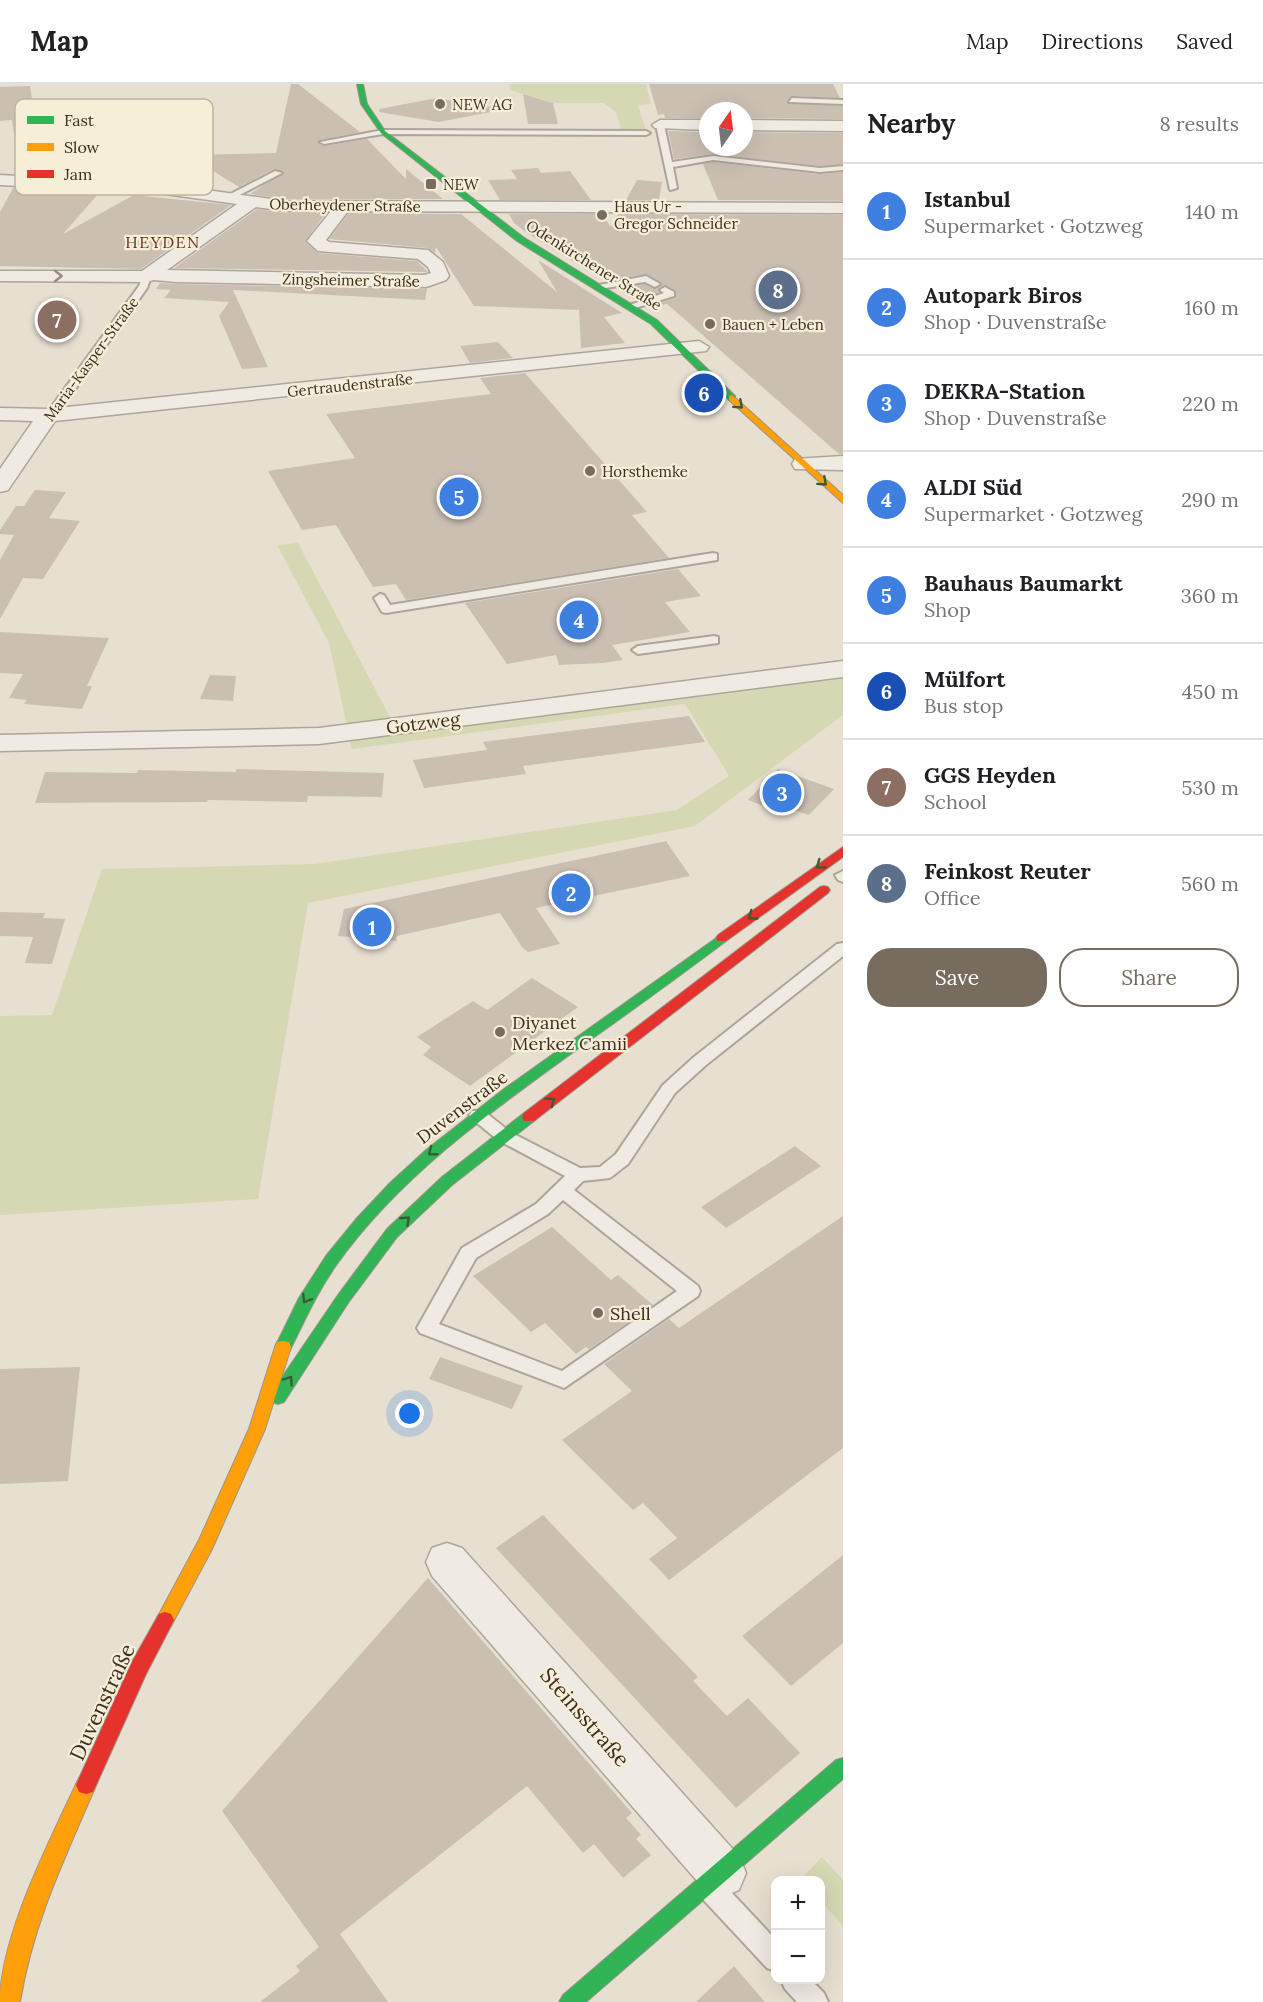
<!DOCTYPE html>
<meta charset="utf-8">
<style>
:root{--surface:#fff;--page:#f6f6f6;--text:#202124;--muted:#757577;--line:#e0e0e0;--accent:#786c5e}
body{margin:0;font-family:Lora,serif;background:var(--page);color:var(--text)}
.controls{position:absolute;right:18px;bottom:18px;display:grid;overflow:hidden;border-radius:12px;box-shadow:0 6px 24px #0002}
.controls button{width:54px;height:54px;display:grid;place-items:center;padding:0;border:0;border-bottom:2px solid var(--line);background:var(--surface);color:var(--text);font:30px sans-serif}
.compass{position:absolute;left:699px;top:18px;width:54px;height:54px;border-radius:50%;background:var(--surface);box-shadow:0 6px 24px #0002;rotate:14deg}
.you{position:absolute;left:410px;top:1330px;width:21px;height:21px;margin:-15px;border:4px solid #fff;border-radius:50%;background:#1a73e8;box-shadow:0 0 0 9px #1a73e833}
.badge{display:grid;place-items:center;width:39px;height:39px;border-radius:50%;background:var(--accent);color:#fff;font-size:20px;font-weight:700}
.pin{position:absolute;translate:-50% -50%;border:3px solid #fff;box-shadow:0 2px 6px #0006}
.list{margin:0;padding:0;list-style:none}
h2{display:flex;justify-content:space-between;align-items:center;height:78px;margin:0;padding:0 24px;font-size:26px}
h2 small{font-size:20px;font-weight:400;color:var(--muted)}
.list li{display:grid;grid-template-columns:39px 1fr auto;gap:18px;align-items:center;box-sizing:border-box;height:96px;padding:0 24px;border-top:2px solid var(--line)}
.list b{display:block;font-size:22px;white-space:nowrap}
.list p{margin:0;font-size:20px;white-space:nowrap;color:var(--muted)}
.list em{font-size:20px;font-style:normal;color:var(--muted)}
.actions{display:flex;gap:12px;padding:18px 24px}
.actions a{flex:1;padding:14px 0;border:2px solid var(--accent);border-radius:24px;text-align:center;font-size:21px;color:var(--accent)}
.actions .main{background:var(--accent);color:#fff}
.map{position:relative;flex:none;width:843px;height:1918px;overflow:hidden}
header{display:flex;align-items:center;gap:36px;box-sizing:border-box;height:84px;padding:0 30px;background:var(--surface);border-bottom:2px solid var(--line)}
header strong{font-size:28px}
nav{display:flex;gap:33px;margin-inline-start:auto;font-size:21px}
main{display:flex}
aside{flex:1;background:var(--surface)}
.map>svg:first-child{display:block}
</style>
<header>
<strong>Map</strong>
<nav><a>Map</a><a>Directions</a><a>Saved</a></nav>
</header>
<main>
<div class="map">
<svg width="843" height="1918" viewBox="0 0 843 1918">
<rect width="100%" height="100%" fill="#e7e0d1"/>
<!-- green -->
<g fill="#d6d7b3">
<path d="M509 0H646L651 20 638 21 646 47 621 45 616 28 604 19H555L510 6Z"/>
<path d="M298 459 392 637 843 577V631L695 742 308 819 258 1115 0 1131V932L52 931 102 785 315 780 677 726 729 692 685 620 352 665 329 559 277 461Z"/>
<path d="M822 1773 843 1796V1842L821 1817 820 1796 801 1795Z"/>
</g>
<!-- building -->
<g fill="#cbbfb2">
<path d="M291 0H298L360 48 320 56 319 60 324 62 367 55 406 95V85L443 115H285L250 110 284 88 274 85 239 103 187 71 276 69Z"/>
<path d="M649 0H833L840 14 792 12 787 18 843 22V35L744 34V27H708V34H665L664 30 658 31Z"/>
<path d="M30 2 33 21H106L105 39 99 40 82 82 121 84 111 95 19 90 23 81H18L12 36 0 37V3Z"/>
<path d="M523 10 553 19 558 40H528Z"/>
<path d="M437 14 496 24V27L439 38 379 28V25Z"/>
<path d="M668 47 708 48V63H744V48L843 49V80L820 82 713 70 674 75Z"/>
<path d="M713 78 820 90 843 88V117L718 116 703 80Z"/>
<path d="M538 84 541 89 570 87 591 116H500L488 96 517 95 511 86Z"/>
<path d="M637 96 662 98 659 116H626Z"/>
<path d="M13 104 99 109 63 150 134 111 231 121 141 185 0 182V128Z"/>
<path d="M257 125 285 129H326L305 157 318 169 417 177 428 188 174 184Z"/>
<path d="M349 129 461 130 557 208 538 176 622 229 604 233 625 259 581 264 579 226 474 222 436 163 435 169 428 164 329 155Z"/>
<path d="M509 130H602L611 143 618 130 843 131V370H839L667 220 647 223 675 214V206L664 201 659 204V208L636 216 617 204 645 200 656 205 662 199 646 190 606 197 527 149 514 139Z"/>
<path d="M160 199 176 200 427 205 425 216 233 206 268 283 242 285 219 232 229 218 164 214 171 206 156 205Z"/>
<path d="M498 258 513 274 470 279 460 262Z"/>
<path d="M525 289 647 428 632 431 669 474 406 516 396 500 373 503 336 441 302 446 268 387 355 374 326 330 491 310 480 294Z"/>
<path d="M35 406 66 408 49 434 80 437 43 495 23 494 0 535V476L14 451 0 450V446L16 422H24Z"/>
<path d="M678 485 701 512 665 518 690 548 612 561 623 576 603 579 559 581 556 571 507 580 465 519Z"/>
<path d="M0 548 109 554 87 602H92L82 625 24 620 27 616 9 614 23 590 0 589Z"/>
<path d="M210 591 236 592 233 617 200 615Z"/>
<path d="M689 632 705 658 523 682 526 690 424 704 413 676 487 666 483 658Z"/>
<path d="M236 685 384 689 382 713 308 712 307 718 208 716 207 718 35 719 45 688 137 689 138 686 236 688Z"/>
<path d="M778 685 789 689 834 705 809 731 791 725 786 730 748 716Z"/>
<path d="M666 757 690 792 536 824 560 860 528 868 522 863 500 829 397 852 396 857 338 852 344 825Z"/>
<path d="M0 828 45 829 43 834 65 835 52 880 25 879 33 853 0 852Z"/>
<path d="M532 894 578 923 470 1002 423 971 431 963 417 953 473 917 487 926Z"/>
<path d="M795 1062 821 1082 726 1144 701 1123Z"/>
<path d="M843 1132V1364L669 1496 649 1475 677 1454 643 1419 633 1426 562 1356 632 1307 604 1280 669 1235 679 1244Z"/>
<path d="M552 1143 611 1196 618 1191 653 1221 589 1265 586 1263 576 1270 545 1239 531 1248 473 1192Z"/>
<path d="M440 1273 523 1302 512 1325 429 1295Z"/>
<path d="M80 1283 68 1397 0 1400V1285Z"/>
<path d="M543 1431 698 1593 693 1597 727 1632 748 1614 800 1669 736 1724 496 1464Z"/>
<path d="M843 1471V1559L791 1602 742 1552Z"/>
<path d="M428 1494 632 1729 626 1734 641 1751 636 1755 651 1771 623 1794 594 1760 583 1769 527 1702 340 1850 388 1918H260L300 1887 296 1882 319 1863 222 1727Z"/>
<path d="M734 1882 765 1918H696Z"/>
</g>
<g fill="none" stroke-linecap="round" stroke-linejoin="round">
<!-- lane casing -->
<g stroke="#ada599" stroke-width="4">
<g id="lane">
<path d="M792 14 843 16V20L789 18Z"/>
<path d="M660 39 664 41 672 78 713 72 820 84 843 82V86L820 88 713 76 673 83 677 104 670 106 656 41Z"/>
<path d="M383 46 646 47 650 49 646 51 383 50 324 60 320 58Z"/>
<path d="M275 87 282 89 230 116 223 114Z"/>
<path d="M143 191 151 193 147 204 61 325 52 333H44V329L53 321 139 202Z"/>
<path d="M646 192 660 200 655 203 645 198 599 205 594 202Z"/>
<path d="M665 203 674 208V212L632 225 627 222 664 209 660 206Z"/>
<path d="M713 469 717 470V476L386 529 382 528 374 514 380 510 384 511 390 521Z"/>
<path d="M714 552 718 553V559L638 570 632 566 638 562Z"/>
<path d="M843 787V798L838 796 835 791Z"/>
<path d="M843 859V872L706 981 675 1009 628 1080 610 1094 583 1097 574 1106 698 1202 700 1207 698 1212 564 1304 420 1249 417 1244 462 1164 536 1120 565 1092 498 1056 472 1035 469 1031 472 1027H484L510 1048 580 1084 600 1083 616 1070 663 1001 694 973 837 860ZM563 1116 677 1207 562 1287 439 1240 476 1174 548 1130Z"/>
<path d="M708 1790 717 1793 776 1856V1887L767 1884 699 1811 696 1802 699 1793Z"/>
<path d="M781 1896H811L824 1909 828 1918H797L785 1905Z"/>
</g>
</g>
<!-- street casing -->
<g stroke="#ada599" stroke-width="3">
<g id="street">
<path d="M660 36H708V46L655 44 652 41Z"/>
<path d="M744 36 843 37V47L744 46Z"/>
<path d="M0 91 165 100 285 117 843 119V129L348 127 326 156 329 158 428 166 443 178 449 192 446 196 426 203 176 198 154 196 146 198 0 197V187H142L237 120 165 110 0 101ZM256 123 285 127H331L307 157 318 167 418 175 428 183 431 189 424 191 167 186Z"/>
<path d="M699 257 709 263 706 267 55 337 8 406 0 408V385L33 337 0 336V324L48 325Z"/>
<path d="M843 372V386L795 385 792 380 795 375Z"/>
<path d="M843 577V593L319 660 0 667V651L319 644Z"/>
<path d="M447 1459 462 1464 739 1772 746 1789 739 1806 722 1813 705 1806 432 1492 426 1478 432 1464Z"/>
</g>
</g>
<!-- fast casing -->
<g stroke="#9c958a" stroke-width="2">
<g id="fast">
<path d="M357 0H363L367 20 385 47 523 153 657 236 735 312V316H729L651 240 517 157 381 49 361 20Z"/>
<path d="M722 850 728 854 726 857C677 894 627 930 576 966 490 1028 399 1093 337 1180 317 1208 304 1238 289 1268L283 1269 277 1268 275 1263 299 1214 326 1172 357 1134 390 1099 426 1066 504 1005Z"/>
<path d="M529 1028 534 1029 536 1033 534 1037 452 1101 397 1153 348 1219 284 1318 278 1320 272 1318 270 1313 272 1308 338 1211 387 1145 442 1093 524 1029Z"/>
<path d="M843 1674V1695L586 1918H559L563 1911 836 1676Z"/>
</g>
</g>
<!-- slow casing -->
<g stroke="#9c958a" stroke-width="2">
<g id="slow">
<path d="M732 311 843 411V419L729 316V312Z"/>
<path d="M283 1257 289 1258 291 1263 265 1345 212 1465 171 1542 165 1544 159 1542 156 1536 199 1456 249 1345 275 1263 277 1258Z"/>
<path d="M86 1692 93 1694 96 1701C65 1774 33 1838 20 1918H0C0 1852 51 1754 79 1694Z"/>
</g>
</g>
<!-- jam casing -->
<g stroke="#9c958a" stroke-width="2">
<g id="jam">
<path d="M843 763V773L726 857H718L716 854 718 851Z"/>
<path d="M824 802 828 803 830 806 828 809 534 1037H524L522 1033 524 1029 820 803Z"/>
<path d="M165 1528 171 1530 174 1536 146 1590 93 1708 86 1710 79 1708 76 1701 132 1578 159 1530Z"/>
</g>
</g>
<!-- lane -->
<use href="#lane" fill="#efebe3" fill-rule="evenodd"/>
<!-- street -->
<use href="#street" fill="#efebe3" fill-rule="evenodd"/>
<!-- fast -->
<use href="#fast" fill="#30b455" fill-rule="evenodd"/>
<!-- slow -->
<use href="#slow" fill="#ff9f0a" fill-rule="evenodd"/>
<!-- jam -->
<use href="#jam" fill="#e5322d" fill-rule="evenodd"/>
</g>
<!-- one-way arrows -->
<defs><path id="oneway-chevron" d="M-2-3.5L2.5 0L-2 3.5" fill="none" stroke-width="1.6" stroke-linecap="round" stroke-linejoin="round" transform="scale(1.5)"/></defs>
<use stroke="#968c82" href="#oneway-chevron" transform="translate(58 192)"/>
<g stroke="#385d33">
<use href="#oneway-chevron" transform="translate(739 321) rotate(42)"/>
<use href="#oneway-chevron" transform="translate(823 398) rotate(42)"/>
<use href="#oneway-chevron" transform="translate(820 781) rotate(144)"/>
<use href="#oneway-chevron" transform="translate(752 832) rotate(144)"/>
<use href="#oneway-chevron" transform="translate(551 1017) rotate(-37)"/>
<use href="#oneway-chevron" transform="translate(432 1068) rotate(142)"/>
<use href="#oneway-chevron" transform="translate(406 1136) rotate(-44)"/>
<use href="#oneway-chevron" transform="translate(306 1215) rotate(122)"/>
<use href="#oneway-chevron" transform="translate(289 1296) rotate(-56)"/>
</g>
<!-- markers -->
<g fill="#786c5e" stroke="#f7eed8" stroke-width="2">
<circle cx="440" cy="20" r="6"/>
<rect x="425" y="94" width="12" height="12" rx="3"/>
<circle cx="602" cy="131" r="6"/>
<circle cx="710" cy="240" r="6"/>
<circle cx="590" cy="387" r="6"/>
<circle cx="500" cy="948" r="6"/>
<circle cx="598" cy="1229" r="6"/>
</g>
<g text-anchor="middle" dominant-baseline="central" stroke-width="4.5" stroke-linejoin="round" paint-order="stroke">
<!-- far-poi labels -->
<g font-size="15" fill="#3d2e20" stroke="#f7eed8" text-anchor="start">
<text x="452" y="20">NEW AG</text>
<text x="443" y="100">NEW</text>
<text x="614" y="122">Haus Ur -<tspan x="614" dy="17">Gregor Schneider</tspan></text>
<text x="722" y="240">Bauen + Leben</text>
<text x="602" y="387">Horsthemke</text>
</g>
<!-- far-street labels -->
<g font-size="15" fill="#3d2e20" stroke="#f7eed8">
<text transform="translate(345 121) rotate(1)">Oberheydener Straße</text>
<text transform="translate(594 181) rotate(32)">Odenkirchener Straße</text>
<text transform="translate(351 196) rotate(1)">Zingsheimer Straße</text>
<text transform="translate(91 275) rotate(-54)">Maria-Kasper-Straße</text>
<text transform="translate(350 301) rotate(-6)">Gertraudenstraße</text>
</g>
<!-- far-neighbourhood labels -->
<g font-size="16" letter-spacing="1.5" fill="#6b2e1e" stroke="#f7eed8">
<text x="163" y="158">HEYDEN</text>
</g>
<!-- street labels -->
<g font-size="18" fill="#3d2e20" stroke="#f7eed8">
<text transform="translate(423 639) rotate(-7)">Gotzweg</text>
<text transform="translate(462 1023) rotate(-37)">Duvenstraße</text>
</g>
<!-- poi labels -->
<g font-size="18" fill="#3d2e20" stroke="#f7eed8" text-anchor="start">
<text x="512" y="938">Diyanet<tspan x="512" dy="21">Merkez Camii</tspan></text>
<text x="610" y="1229">Shell</text>
</g>
<!-- near-street labels -->
<g font-size="21" fill="#3d2e20" stroke="#f7eed8">
<text transform="translate(102 1618) rotate(-65)">Duvenstraße</text>
<text transform="translate(585 1633) rotate(49)">Steinsstraße</text>
</g>
</g>
<!-- legend -->
<rect x="15" y="15" width="198" height="96" rx="9" fill="#f7eed8" stroke="#bfb4a1" stroke-width="1.5"/>
<rect x="27" y="32" width="27" height="8" fill="#30b455"/>
<rect x="27" y="59" width="27" height="8" fill="#ff9f0a"/>
<rect x="27" y="86" width="27" height="8" fill="#e5322d"/>
<g font-size="16" fill="#3d2e20">
<text x="64" y="42">Fast</text>
<text x="64" y="69">Slow</text>
<text x="64" y="96">Jam</text>
</g>
</svg>
<div class="controls">
<button>+</button>
<button>−</button>
</div>
<svg class="compass" viewBox="-18 -18 36 36"><path d="M0-13l5 13h-10z" fill="#e53935"/><path d="M0 13l5-13h-10z" fill="#757577"/></svg>
<div class="you"></div>
<div class="pin badge" style="left:372px;top:843px;background:#3f7fe0">1</div>
<div class="pin badge" style="left:571px;top:809px;background:#3f7fe0">2</div>
<div class="pin badge" style="left:782px;top:709px;background:#3f7fe0">3</div>
<div class="pin badge" style="left:579px;top:536px;background:#3f7fe0">4</div>
<div class="pin badge" style="left:459px;top:413px;background:#3f7fe0">5</div>
<div class="pin badge" style="left:704px;top:309px;background:#1a4fb4">6</div>
<div class="pin badge" style="left:57px;top:236px;background:#8d6e63">7</div>
<div class="pin badge" style="left:778px;top:206px;background:#5c6f8a">8</div>
</div>
<aside>
<h2>Nearby<small>8 results</small></h2>
<ul class="list">
<li><span class="badge" style="background:#3f7fe0">1</span><div><b>Istanbul</b><p>Supermarket · Gotzweg</p></div><em>140 m</em></li>
<li><span class="badge" style="background:#3f7fe0">2</span><div><b>Autopark Biros</b><p>Shop · Duvenstraße</p></div><em>160 m</em></li>
<li><span class="badge" style="background:#3f7fe0">3</span><div><b>DEKRA-Station</b><p>Shop · Duvenstraße</p></div><em>220 m</em></li>
<li><span class="badge" style="background:#3f7fe0">4</span><div><b>ALDI Süd</b><p>Supermarket · Gotzweg</p></div><em>290 m</em></li>
<li><span class="badge" style="background:#3f7fe0">5</span><div><b>Bauhaus Baumarkt</b><p>Shop</p></div><em>360 m</em></li>
<li><span class="badge" style="background:#1a4fb4">6</span><div><b>Mülfort</b><p>Bus stop</p></div><em>450 m</em></li>
<li><span class="badge" style="background:#8d6e63">7</span><div><b>GGS Heyden</b><p>School</p></div><em>530 m</em></li>
<li><span class="badge" style="background:#5c6f8a">8</span><div><b>Feinkost Reuter</b><p>Office</p></div><em>560 m</em></li>
</ul>
<div class="actions"><a class="main">Save</a><a>Share</a></div>
</aside>
</main>
